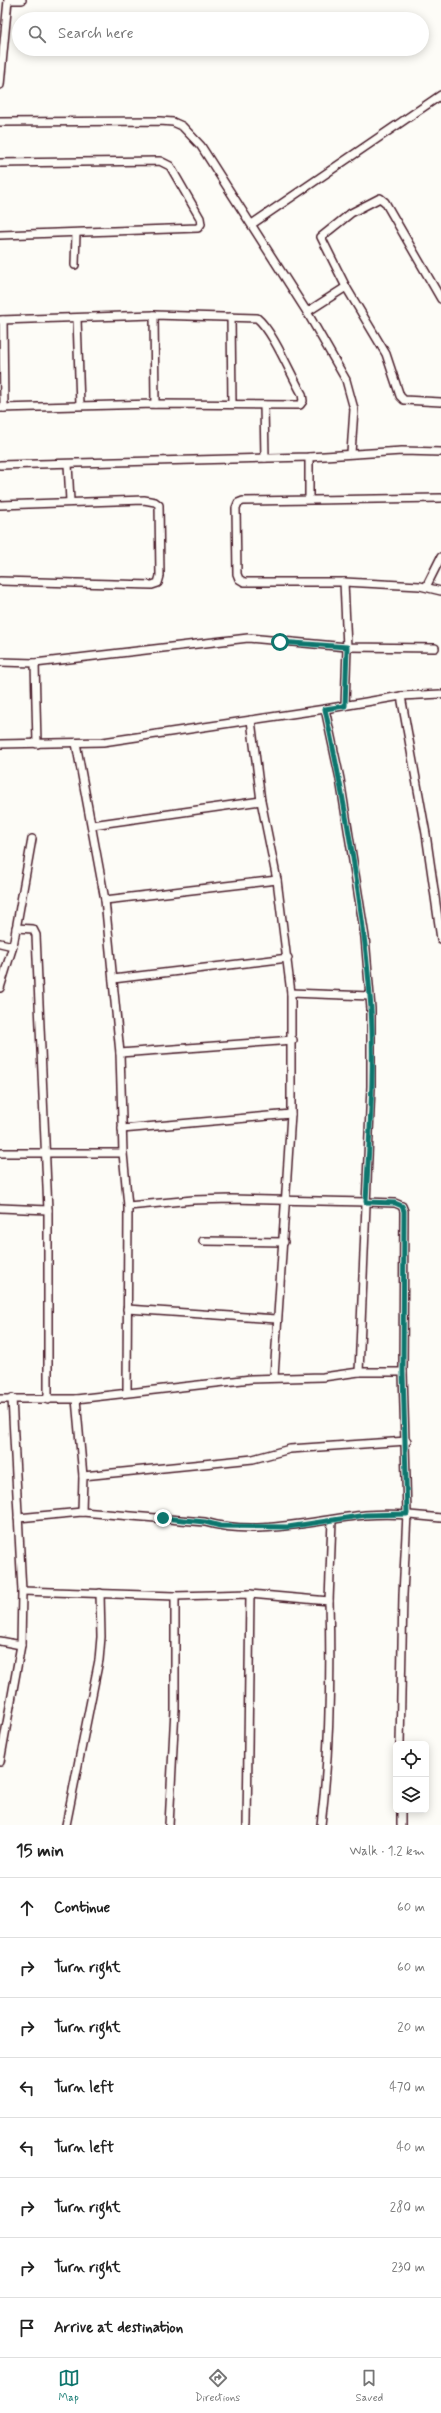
<!DOCTYPE html>
<meta charset="utf-8">
<style>
:root{--surface:#fff;--page:#f2f2f2;--text:#222;--muted:#767676;--line:#e0e0e0;--accent:#0f766e}
body{margin:0;font-family:Mynerve,sans-serif;background:var(--page);color:var(--text)}
.controls{position:absolute;right:12px;bottom:12px;display:grid;overflow:hidden;border-radius:6px;box-shadow:0 2px 10px #0003}
.controls button{width:36px;height:36px;display:grid;place-items:center;padding:0;border:0;border-bottom:1px solid var(--line);background:var(--surface);color:var(--text);font:20px sans-serif}
.stop{position:absolute;width:12px;height:12px;margin:-9px;border:3px solid #0f766e;border-radius:50%;background:#fff}
.stop.end{background:#0f766e;border-color:#fff;box-shadow:0 1px 4px #0008}
.list{margin:0;padding:0;list-style:none}
h2{display:flex;justify-content:space-between;align-items:center;height:52px;margin:0;padding:0 16px;font-size:17px}
h2 small{font-size:13px;font-weight:400;color:var(--muted)}
.list li{display:grid;grid-template-columns:26px 1fr auto;gap:12px;align-items:center;box-sizing:border-box;height:60px;padding:0 16px;border-top:1px solid var(--line)}
.list b{display:block;font-size:15px;white-space:nowrap}
.list em{font-size:13px;font-style:normal;color:var(--muted)}
.icon{flex:none;width:22px;height:22px;fill:none;stroke:currentColor;stroke-width:2;stroke-linecap:round;stroke-linejoin:round}
.map{position:relative;flex:none;width:441px;height:1825px;overflow:hidden}
.search{position:absolute;background:var(--surface);box-shadow:0 2px 10px #0003;left:12px;right:12px;top:12px;height:44px;display:flex;align-items:center;gap:10px;box-sizing:border-box;padding:0 14px;border-radius:22px;color:var(--muted);font-size:15px}
.sheet{height:532px;background:var(--surface)}
nav{display:flex;justify-content:space-around;align-items:center;box-sizing:border-box;height:56px;border-top:1px solid var(--line);background:var(--surface);font-size:11px;color:var(--muted)}
nav a{display:grid;justify-items:center;gap:2px}
nav .on{color:var(--accent)}
.map>svg:first-child{display:block}
</style>
<div class="map">
<svg width="441" height="1825" viewBox="0 0 441 1825">
<rect width="100%" height="100%" fill="#fdfcf7"/>
<filter id="ink" filterUnits="userSpaceOnUse"><feTurbulence type="fractalNoise" baseFrequency=".025" numOctaves="2"/><feDisplacementMap in="SourceGraphic" scale="8" xChannelSelector="R" yChannelSelector="G"/><feConvolveMatrix kernelMatrix="1 2 1 2 8 2 1 2 1" color-interpolation-filters="sRGB"/></filter>
<g filter="url(#ink)">
<g fill="none" stroke-linecap="round" stroke-linejoin="round">
<!-- street casing -->
<g stroke="#4a1f2b" stroke-width="10">
<g id="street">
<path d="M8 0H22"/>
<path d="M0 85 8 0"/>
<path d="M0 122 160 121 173 122 182 126 201 146 307 312 346 380 354 409 351 453"/>
<path d="M0 163 160 161 170 166 200 218 201 224 198 228 0 235"/>
<path d="M252 224 441 95"/>
<path d="M75 265 76 233"/>
<path d="M441 299 385 202 380 198 351 213 321 237 346 287 386 354 400 396 404 400 441 402"/>
<path d="M307 312 346 287"/>
<path d="M154 315 155 404"/>
<path d="M231 317 232 404"/>
<path d="M77 319 80 405"/>
<path d="M0 320 154 315 257 318C273 331 291 375 302 394L303 401 300 405 155 404 0 408"/>
<path d="M3 320 4 408"/>
<path d="M264 405 265 458"/>
<path d="M309 457V499"/>
<path d="M68 464 70 501"/>
<path d="M0 465 309 457 402 451 441 452"/>
<path d="M441 498 243 501 238 503 236 508 237 574 239 579 244 582H344L420 586 441 591"/>
<path d="M0 505 144 500 155 502 159 505 160 576 158 583 152 585 0 581"/>
<path d="M344 582 347 647 345 706"/>
<path d="M426 587 441 557"/>
<path d="M0 662 35 663 248 638 347 647 435 648"/>
<path d="M35 663 37 744"/>
<path d="M401 696 426 834 441 939"/>
<path d="M325 709 340 779 365 937 371 1009V1086L359 1372"/>
<path d="M251 720 261 801 277 880 291 993V1114L274 1377"/>
<path d="M76 743 105 900 120 1053 123 1153 128 1206 127 1391"/>
<path d="M0 744 103 742 325 709 401 696 441 694"/>
<path d="M92 825 261 801"/>
<path d="M105 900 277 880"/>
<path d="M16 928 33 929 36 935 48 1210V1400"/>
<path d="M0 943 13 946"/>
<path d="M113 979 288 958"/>
<path d="M0 988 13 946 32 839"/>
<path d="M291 993 370 996"/>
<path d="M120 1053 293 1040"/>
<path d="M122 1129 291 1114"/>
<path d="M0 1153H123"/>
<path d="M128 1206 193 1200 232 1199 366 1202 395 1203 402 1206 404 1211 403 1372 407 1514 403 1595 400 1744"/>
<path d="M0 1208 48 1210"/>
<path d="M203 1241 284 1242"/>
<path d="M127 1309 277 1319"/>
<path d="M0 1399H76L251 1379 323 1377 359 1372H403"/>
<path d="M76 1399 83 1476"/>
<path d="M82 1512 83 1476 253 1459 290 1449 407 1441"/>
<path d="M18 1518 82 1512 205 1522C256 1537 313 1520 365 1515 389 1513 417 1515 441 1518"/>
<path d="M22 1591 175 1596 250 1594 329 1601 332 1520"/>
<path d="M0 1641 21 1645"/>
<path d="M0 1762 21 1645 22 1591 12 1398"/>
<path d="M401 1810V1825"/>
<path d="M66 1825 99 1660 101 1637 100 1593"/>
<path d="M169 1825 175 1709V1596"/>
<path d="M247 1825 250 1594"/>
<path d="M321 1825C330 1751 331 1675 329 1601"/>
</g>
</g>
<!-- street -->
<use href="#street" stroke="#fdfcf7" stroke-width="7"/>
</g>
</g>
<g fill="none" stroke-linecap="round" stroke-linejoin="round" filter="url(#ink)">
<!-- route -->
<path stroke="#0f766e" stroke-width="5" d="M163 1518 205 1522 220 1526 288 1527 366 1515 407 1514 403 1372 404 1211 402 1206 395 1203 366 1202C369 1138 375 1072 371 1008 364 908 346 808 325 709L345 706 347 647 280 642"/>
</g>
</svg>
<div class="controls">
<button><svg class="icon" aria-label="locate" viewBox="0 0 24 24"><circle cx="12" cy="12" r="6"/><path d="M12 2v4M12 18v4M2 12h4M18 12h4"/></svg></button>
<button><svg class="icon" aria-label="layers" viewBox="0 0 24 24"><path d="M12 4l9 5-9 5-9-5zM3 14l9 5 9-5"/></svg></button>
</div>
<div class="stop" style="left:280px;top:642px"></div>
<div class="stop end" style="left:163px;top:1518px"></div>
<div class="search"><svg class="icon" aria-label="search" viewBox="0 0 24 24"><circle cx="10" cy="10" r="6"/><path d="M15 15l6 6"/></svg>Search here</div>
</div>
<section class="sheet">
<h2>15 min<small>Walk · 1.2 km</small></h2>
<ul class="list">
<li><svg class="icon" aria-label="ahead" viewBox="0 0 24 24"><path d="M12 20V5M6 11l6-6 6 6"/></svg><div><b>Continue</b></div><em>60 m</em></li>
<li><svg class="icon" aria-label="right" viewBox="0 0 24 24"><path d="M7 20v-9h11M14 6l5 5-5 5"/></svg><div><b>Turn right</b></div><em>60 m</em></li>
<li><svg class="icon" aria-label="right" viewBox="0 0 24 24"><path d="M7 20v-9h11M14 6l5 5-5 5"/></svg><div><b>Turn right</b></div><em>20 m</em></li>
<li><svg class="icon" aria-label="left" viewBox="0 0 24 24"><path d="M17 20v-9H6M10 6l-5 5 5 5"/></svg><div><b>Turn left</b></div><em>470 m</em></li>
<li><svg class="icon" aria-label="left" viewBox="0 0 24 24"><path d="M17 20v-9H6M10 6l-5 5 5 5"/></svg><div><b>Turn left</b></div><em>40 m</em></li>
<li><svg class="icon" aria-label="right" viewBox="0 0 24 24"><path d="M7 20v-9h11M14 6l5 5-5 5"/></svg><div><b>Turn right</b></div><em>280 m</em></li>
<li><svg class="icon" aria-label="right" viewBox="0 0 24 24"><path d="M7 20v-9h11M14 6l5 5-5 5"/></svg><div><b>Turn right</b></div><em>230 m</em></li>
<li><svg class="icon" aria-label="arrive" viewBox="0 0 24 24"><path d="M6 21V4h12l-3 4 3 4H6"/></svg><div><b>Arrive at destination</b></div></li>
</ul>
</section>
<nav>
<a class="on"><svg class="icon" aria-label="map" viewBox="0 0 24 24"><path d="M3 6l6-2 6 2 6-2v14l-6 2-6-2-6 2zM9 4v14M15 6v14"/></svg>Map</a>
<a><svg class="icon" aria-label="directions" viewBox="0 0 24 24"><path d="M12 3l9 9-9 9-9-9zM9 14v-3h6M13 9l2 2-2 2"/></svg>Directions</a>
<a><svg class="icon" aria-label="saved" viewBox="0 0 24 24"><path d="M7 4h10v16l-5-4-5 4z"/></svg>Saved</a>
</nav>
